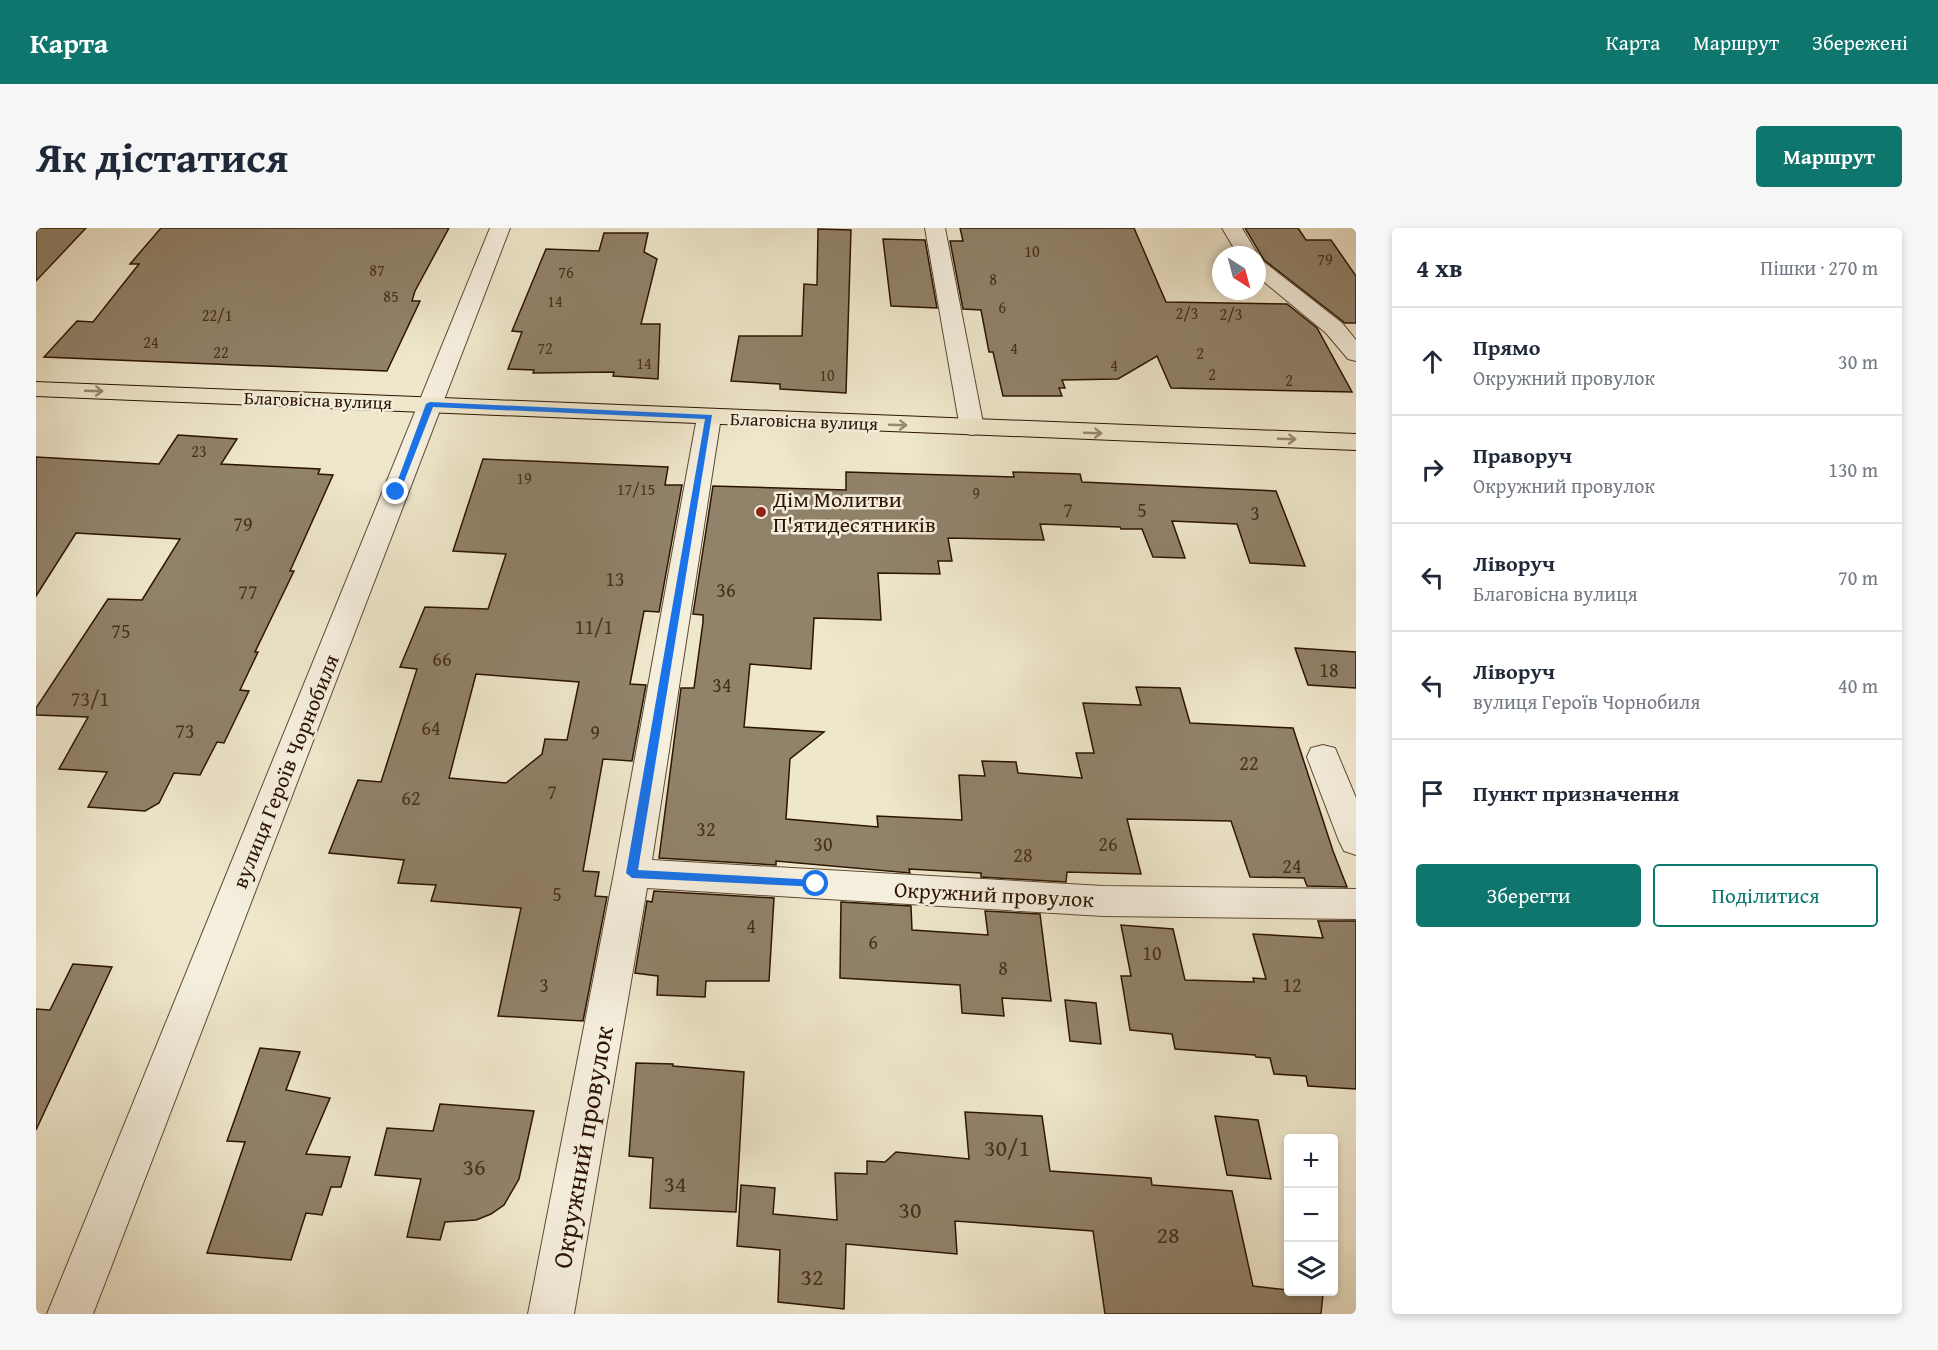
<!DOCTYPE html>
<html lang="uk">
<meta charset="utf-8">
<style>
:root{--surface:#fff;--page:#f6f6f7;--text:#1f2937;--muted:#747a83;--line:#e0e1e3;--accent:#0f766e}
body{margin:0;font-family:"Gentium Book Plus",serif;background:var(--page);color:var(--text)}
.controls{position:absolute;right:18px;bottom:18px;display:grid;overflow:hidden;border-radius:6px;box-shadow:0 3px 9px #0003}
.controls button{width:54px;height:54px;display:grid;place-items:center;padding:0;border:0;border-bottom:2px solid var(--line);background:var(--surface);color:var(--text);font:30px sans-serif}
.compass{position:absolute;left:1176px;top:18px;width:54px;height:54px;border-radius:50%;background:var(--surface);box-shadow:0 3px 9px #0003;rotate:144deg}
.stop{position:absolute;width:18px;height:18px;margin:-14px;border:4px solid #1a73e8;border-radius:50%;background:#fff}
.stop.end{background:#1a73e8;border-color:#fff;box-shadow:0 2px 6px #0008}
.list{margin:0;padding:0;list-style:none}
h2{display:flex;justify-content:space-between;align-items:center;height:78px;margin:0;padding:0 24px;font-size:26px}
h2 small{font-size:20px;font-weight:400;color:var(--muted)}
.list li{display:grid;grid-template-columns:39px 1fr auto;gap:18px;align-items:center;box-sizing:border-box;height:108px;padding:0 24px;border-top:2px solid var(--line)}
.list b{display:block;font-size:22px;white-space:nowrap}
.list p{margin:0;font-size:20px;white-space:nowrap;color:var(--muted)}
.list em{font-size:20px;font-style:normal;color:var(--muted)}
.actions{display:flex;gap:12px;padding:18px 24px}
.actions a{flex:1;padding:14px 0;border:2px solid var(--accent);border-radius:6px;text-align:center;font-size:21px;color:var(--accent)}
.actions .main{background:var(--accent);color:#fff}
.icon{flex:none;width:33px;height:33px;fill:none;stroke:currentColor;stroke-width:2;stroke-linecap:round;stroke-linejoin:round}
.map{position:relative;flex:none;width:1320px;height:1086px;overflow:hidden;border-radius:6px}
header{display:flex;align-items:center;gap:36px;box-sizing:border-box;height:84px;padding:0 30px;background:var(--accent);color:#fff}
header strong{font-size:28px}
nav{display:flex;gap:33px;margin-inline-start:auto;font-size:21px}
.intro{display:flex;align-items:center;justify-content:space-between;box-sizing:border-box;height:144px;padding:0 36px}
h1{margin:0;font-size:42px}
.button{padding:15px 27px;border-radius:6px;background:var(--accent);color:#fff;font-size:21px;font-weight:700}
main{display:flex;gap:36px;padding:0 36px}
aside{flex:1;background:var(--surface);border-radius:6px;box-shadow:0 3px 9px #0003}
.map>svg:first-child{display:block}
</style>
<header>
<strong>Карта</strong>
<nav><a>Карта</a><a>Маршрут</a><a>Збережені</a></nav>
</header>
<div class="intro"><h1>Як дістатися</h1><a class="button">Маршрут</a></div>
<main>
<div class="map">
<svg width="1320" height="1086" viewBox="0 0 1320 1086">
<rect width="100%" height="100%" fill="#efe7cc"/>
<filter id="stains"><feTurbulence type="fractalNoise" baseFrequency=".00333" numOctaves="4"/><feColorMatrix values="0 0 0 0 .2 0 0 0 0 .09 0 0 0 0 .02 0 0 0 .5 -.17"/></filter>
<radialGradient id="worn" r=".72"><stop offset=".6" stop-color="#630" stop-opacity="0"/><stop offset="1" stop-color="#630" stop-opacity=".3"/></radialGradient>
<!-- building -->
<g fill="#91826a" stroke="#2c1400" stroke-width="1.5" fill-rule="evenodd">
<path d="M0 0H50L0 53Z"/>
<path d="M125 0H413L379 63 376 73H384L351 143 8 129 41 93 57 94 103 36H94Z"/>
<path d="M924 0H1098L1130 74 1251 76 1281 100 1316 164 1135 160 1121 128 1082 151 1026 152 1029 160H1023L1026 168H967L957 124H953L945 82 927 81 914 13H927Z"/>
<path d="M1209 0H1262L1270 12H1295L1320 48V95H1309L1228 32Z"/>
<path d="M782 1 815 2 810 165 744 161V156L695 153 703 108H766L768 56 781 57Z"/>
<path d="M568 5H612L608 24 621 31 605 96H624L622 151 577 148 578 144 497 145 498 142 472 141 486 104 476 103 510 21 563 23Z"/>
<path d="M847 11 889 12 901 80 855 78Z"/>
<path d="M142 207 201 211 185 236 284 241 282 246 297 247 254 343H258L219 424H222L204 462 213 463 188 515 181 514 164 547 138 545 123 575 109 583 52 579 71 544 23 541 52 489 0 487V480L72 371 106 372 144 311 40 305 0 368V229L123 236Z"/>
<path d="M447 231 632 239 629 257H646L623 384 608 383 594 456 610 457 596 533 567 531 547 643 563 644 559 668 571 669 547 793 462 788 485 680 395 673 400 657 362 655 368 632 293 625 322 552 345 554 381 441 364 439 389 379 452 381 470 326 417 323ZM440 446 543 454 531 512 509 511 506 526 470 555 413 550Z"/>
<path d="M810 244 978 249 977 244 1044 246 1046 254 1240 263 1269 338 1214 335 1201 296 1136 293 1149 330 1117 329 1106 301H1085L1084 299 1004 296 1008 312 912 310 916 333H902L904 346 842 345 845 392 778 390 775 441 714 436 708 499 788 504 754 531 750 591 842 599 841 588 926 592 923 547 949 548 946 533 980 534 982 545 1046 550 1040 525H1058L1047 475 1105 477 1100 459 1144 460 1154 495 1257 500 1297 623 1311 659 1271 658 1268 650 1214 649 1195 593 1091 591 1105 646 1031 644 1030 654 945 649V645L873 641 874 645 740 633V637L623 630 645 460H658L667 394V387L657 386 677 258 810 262Z"/>
<path d="M1259 420 1320 424V460L1272 457Z"/>
<path d="M618 663 738 670 733 753H670L669 769 621 767 622 748 599 745 611 673 616 674Z"/>
<path d="M805 674 875 678 876 702 952 707 949 683 1004 686 1015 773 966 770 968 788 926 785 924 757 804 750Z"/>
<path d="M1282 693H1320V861L1272 858 1270 848 1238 846 1234 830 1220 829 1219 827 1139 821 1136 806 1094 802 1085 748H1095L1085 697 1137 701 1149 752 1218 754 1217 750 1230 751 1217 706 1287 710Z"/>
<path d="M37 736 76 739 0 902V781L14 782Z"/>
<path d="M1029 772 1060 775 1065 816 1034 813Z"/>
<path d="M224 820 264 824 250 862 294 870 270 926 314 929 305 959H295L286 987 270 985 255 1032 171 1025 209 914 191 913Z"/>
<path d="M600 835 637 836V838L708 844 700 984 614 980 617 930 593 928Z"/>
<path d="M404 876 498 883 483 951 468 977 455 986 440 992 409 994 404 1012 371 1009 385 951 339 947 351 900 397 903Z"/>
<path d="M929 884 1006 888 1014 943 1115 950 1116 957 1196 963 1217 1058 1287 1066 1285 1086H1069L1057 1003 919 993 921 1026 810 1016 808 1081 742 1074 744 1022 701 1018 705 957 739 960 737 986 801 992 799 945 831 946V933L849 934 860 924 933 931Z"/>
<path d="M1179 888 1222 892 1235 951 1191 947Z"/>
</g>
<g fill="none" stroke-linecap="round" stroke-linejoin="round">
<!-- minor casing -->
<g stroke="#5d4933" stroke-width="2">
<g id="minor">
<path d="M454 0H474L57 1086H11Z"/>
<path d="M889 0H909L948 200 945 205 936 207 927 205 924 200Z"/>
<path d="M1186 0H1206L1222 27 1221 29 1202 27Z"/>
<path d="M1221 32 1228 34 1306 95 1320 112V133L1312 131 1290 105 1221 48Z"/>
<path d="M673 182 682 184 685 189 616 632 1067 658 1320 661V691L1067 688 611 660 538 1086H492L578 645 661 189 664 184Z"/>
<path d="M1287 517 1299 520 1320 570V627L1308 623 1303 613 1271 529 1275 520Z"/>
</g>
</g>
<!-- major casing -->
<g stroke="#2c1400" stroke-width="2">
<path id="major" d="M0 154 1320 206V222L0 168Z"/>
</g>
<!-- minor -->
<use href="#minor" fill="#f5efde" fill-rule="evenodd"/>
<!-- major -->
<use href="#major" fill="#efe7cc" fill-rule="evenodd"/>
</g>
<!-- one-way arrows -->
<defs><path id="oneway-shaft" d="M-6 0H5M1.5-3L5.5 0L1.5 3" fill="none" stroke-width="1.6" stroke-linecap="round" stroke-linejoin="round" transform="scale(1.5)"/></defs>
<g stroke="#978870">
<use href="#oneway-shaft" transform="translate(58 163) rotate(2)"/>
<use href="#oneway-shaft" transform="translate(862 197) rotate(2)"/>
<use href="#oneway-shaft" transform="translate(1057 205) rotate(2)"/>
<use href="#oneway-shaft" transform="translate(1251 211) rotate(2)"/>
</g>
<!-- route -->
<path fill="#1a73e8" d="M394 174 676 187 602 642 780 652 784 653V659L596 650 590 645 669 191 397 179 364 264 357 265 390 176Z"/>
<!-- markers -->
<circle fill="#8f2418" stroke="#f5efde" stroke-width="2" cx="725" cy="284" r="6"/>
<g text-anchor="middle" dominant-baseline="central" stroke-width="5" stroke-linejoin="round" paint-order="stroke">
<!-- far-number labels -->
<g font-size="16" fill="#45301a">
<text x="996" y="23">10</text>
<text x="1289" y="31">79</text>
<text x="341" y="42">87</text>
<text x="530" y="44">76</text>
<text x="957" y="51">8</text>
<text x="355" y="68">85</text>
<text x="519" y="73">14</text>
<text x="966" y="79">6</text>
<text x="1151" y="85">2/3</text>
<text x="1195" y="86">2/3</text>
<text x="181" y="87">22/1</text>
<text x="115" y="114">24</text>
<text x="509" y="120">72</text>
<text x="978" y="120">4</text>
<text x="185" y="124">22</text>
<text x="1164" y="125">2</text>
<text x="608" y="135">14</text>
<text x="1078" y="137">4</text>
<text x="1176" y="146">2</text>
<text x="791" y="147">10</text>
<text x="1253" y="152">2</text>
<text x="163" y="223">23</text>
<text x="488" y="250">19</text>
<text x="600" y="261">17/15</text>
<text x="940" y="265">9</text>
</g>
<!-- far-street labels -->
<g font-size="18" fill="#2c1400" stroke="#f5efde">
<text transform="translate(282 172) rotate(2)">Благовісна вулиця</text>
<text transform="translate(768 193) rotate(2)">Благовісна вулиця</text>
</g>
<!-- number labels -->
<g font-size="20" fill="#45301a">
<text x="1032" y="281">7</text>
<text x="1106" y="281">5</text>
<text x="1219" y="284">3</text>
<text x="207" y="295">79</text>
<text x="579" y="350">13</text>
<text x="690" y="361">36</text>
<text x="212" y="363">77</text>
<text x="558" y="398">11/1</text>
<text x="85" y="402">75</text>
<text x="406" y="430">66</text>
<text x="1293" y="441">18</text>
<text x="686" y="456">34</text>
<text x="54" y="470">73/1</text>
<text x="395" y="499">64</text>
<text x="149" y="502">73</text>
<text x="559" y="503">9</text>
<text x="1213" y="534">22</text>
<text x="516" y="563">7</text>
<text x="375" y="569">62</text>
<text x="670" y="600">32</text>
<text x="787" y="615">30</text>
<text x="1072" y="615">26</text>
<text x="987" y="626">28</text>
<text x="1256" y="637">24</text>
<text x="521" y="665">5</text>
<text x="715" y="697">4</text>
<text x="837" y="713">6</text>
<text x="1116" y="724">10</text>
<text x="967" y="739">8</text>
<text x="508" y="756">3</text>
<text x="1256" y="756">12</text>
</g>
<!-- poi labels -->
<g font-size="22" fill="#2c1400" stroke="#f5efde" text-anchor="start">
<text x="737" y="271">Дім Молитви<tspan x="737" dy="25">П'ятидесятників</tspan></text>
</g>
<!-- street labels -->
<g font-size="22" fill="#2c1400" stroke="#f5efde">
<text transform="translate(249 543) rotate(-68)">вулиця Героїв Чорнобиля</text>
<text transform="translate(958 666) rotate(3)">Окружний провулок</text>
</g>
<!-- near-number labels -->
<g font-size="24" fill="#45301a">
<text x="971" y="919">30/1</text>
<text x="438" y="938">36</text>
<text x="639" y="955">34</text>
<text x="874" y="981">30</text>
<text x="1132" y="1006">28</text>
<text x="776" y="1048">32</text>
</g>
<!-- near-street labels -->
<g font-size="27" fill="#2c1400" stroke="#f5efde">
<text transform="translate(546 919) rotate(-80)">Окружний провулок</text>
</g>
</g>
<rect width="100%" height="100%" filter="url(#stains)"/>
<rect width="100%" height="100%" fill="url(#worn)"/>
</svg>
<div class="controls">
<button>+</button>
<button>−</button>
<button><svg class="icon" aria-label="layers" viewBox="0 0 24 24"><path d="M12 4l9 5-9 5-9-5zM3 14l9 5 9-5"/></svg></button>
</div>
<svg class="compass" viewBox="-18 -18 36 36"><path d="M0-13l5 13h-10z" fill="#e53935"/><path d="M0 13l5-13h-10z" fill="#747a83"/></svg>
<div class="stop" style="left:780px;top:656px"></div>
<div class="stop end" style="left:360px;top:264px"></div>
</div>
<aside>
<h2>4 хв<small>Пішки · 270 m</small></h2>
<ul class="list">
<li><svg class="icon" aria-label="ahead" viewBox="0 0 24 24"><path d="M12 20V5M6 11l6-6 6 6"/></svg><div><b>Прямо</b><p>Окружний провулок</p></div><em>30 m</em></li>
<li><svg class="icon" aria-label="right" viewBox="0 0 24 24"><path d="M7 20v-9h11M14 6l5 5-5 5"/></svg><div><b>Праворуч</b><p>Окружний провулок</p></div><em>130 m</em></li>
<li><svg class="icon" aria-label="left" viewBox="0 0 24 24"><path d="M17 20v-9H6M10 6l-5 5 5 5"/></svg><div><b>Ліворуч</b><p>Благовісна вулиця</p></div><em>70 m</em></li>
<li><svg class="icon" aria-label="left" viewBox="0 0 24 24"><path d="M17 20v-9H6M10 6l-5 5 5 5"/></svg><div><b>Ліворуч</b><p>вулиця Героїв Чорнобиля</p></div><em>40 m</em></li>
<li><svg class="icon" aria-label="arrive" viewBox="0 0 24 24"><path d="M6 21V4h12l-3 4 3 4H6"/></svg><div><b>Пункт призначення</b></div></li>
</ul>
<div class="actions"><a class="main">Зберегти</a><a>Поділитися</a></div>
</aside>
</main>
